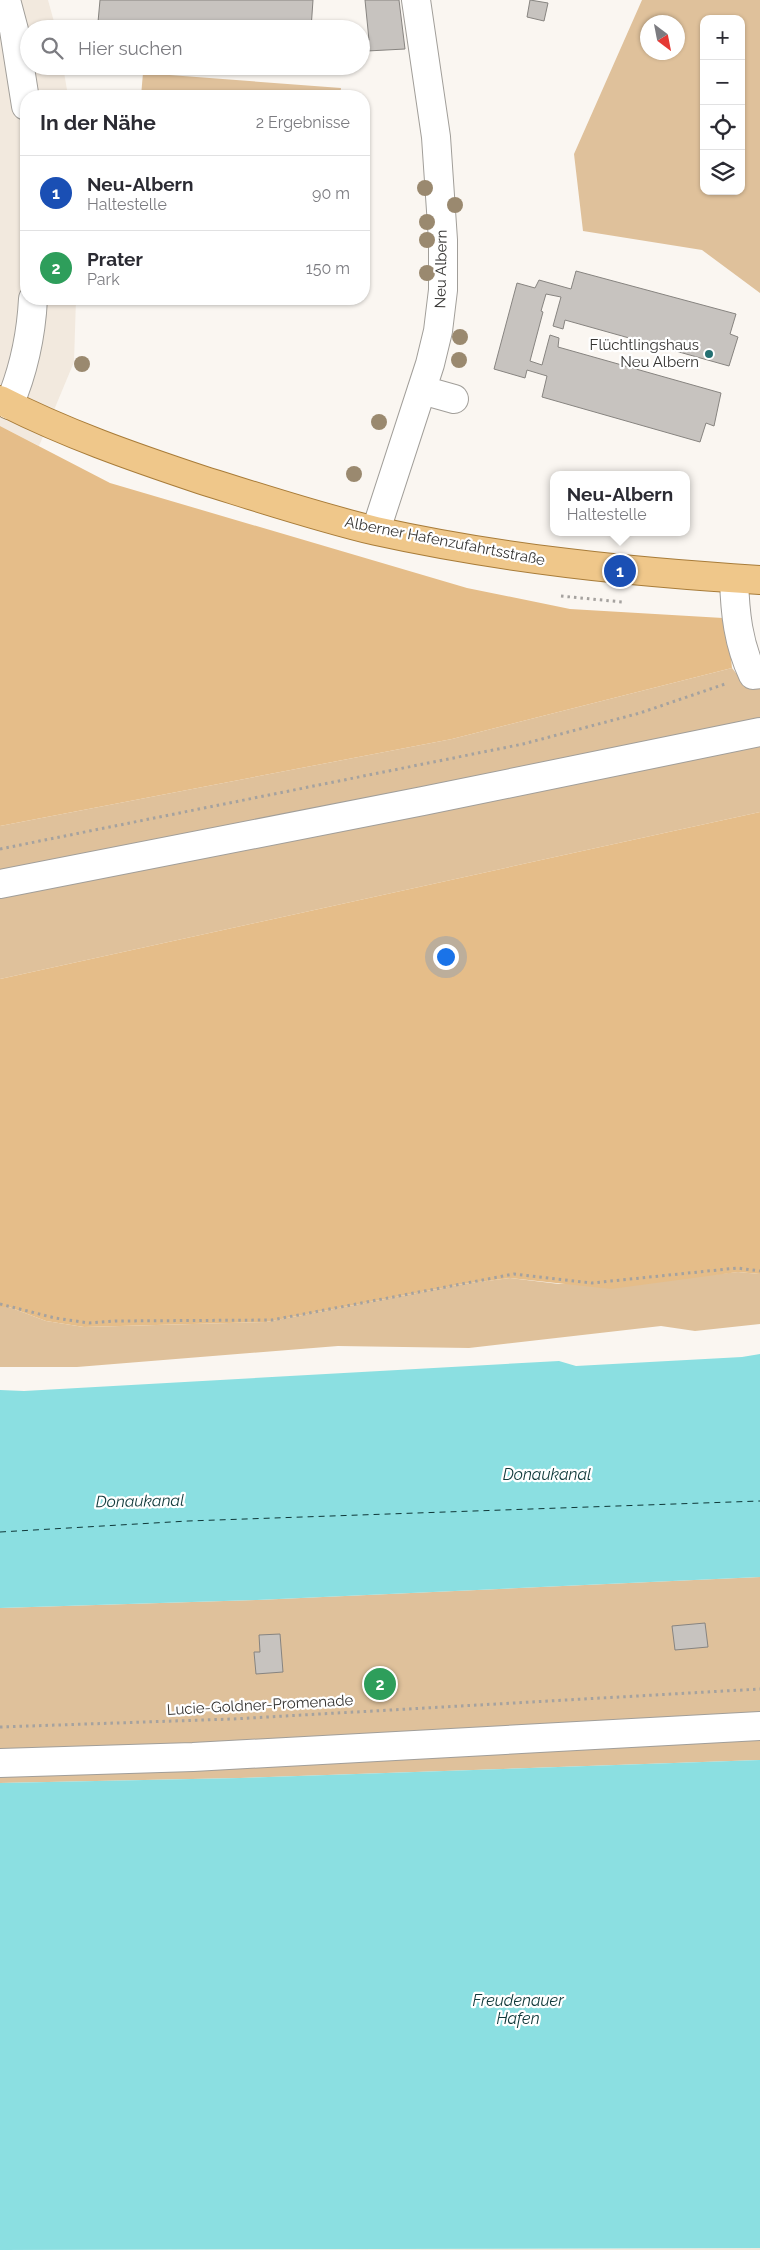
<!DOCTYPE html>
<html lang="de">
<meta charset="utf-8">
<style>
:root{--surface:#fff;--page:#f7f7f7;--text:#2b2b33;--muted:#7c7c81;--line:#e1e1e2;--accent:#0b8043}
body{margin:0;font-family:Raleway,sans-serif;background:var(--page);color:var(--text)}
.controls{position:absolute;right:15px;top:15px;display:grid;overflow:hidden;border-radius:10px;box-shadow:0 1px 4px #0004}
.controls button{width:45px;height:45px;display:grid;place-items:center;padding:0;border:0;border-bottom:1px solid var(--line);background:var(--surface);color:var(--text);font:25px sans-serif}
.compass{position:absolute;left:640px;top:15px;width:45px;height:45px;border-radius:50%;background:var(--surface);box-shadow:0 1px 4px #0004;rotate:148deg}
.you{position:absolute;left:445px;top:956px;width:18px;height:18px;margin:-12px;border:4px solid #fff;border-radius:50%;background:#1a73e8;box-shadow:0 0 0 8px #1a73e833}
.badge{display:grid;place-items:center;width:32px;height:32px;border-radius:50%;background:var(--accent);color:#fff;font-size:16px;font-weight:700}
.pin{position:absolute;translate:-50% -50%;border:2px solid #fff;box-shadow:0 1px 5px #0006}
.popup{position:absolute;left:550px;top:471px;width:140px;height:65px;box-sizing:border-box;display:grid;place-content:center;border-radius:10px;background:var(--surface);filter:drop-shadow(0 1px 4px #0005);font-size:16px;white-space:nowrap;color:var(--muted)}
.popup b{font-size:19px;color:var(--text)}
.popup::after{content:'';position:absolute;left:50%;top:100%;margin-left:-10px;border:10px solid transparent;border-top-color:var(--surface)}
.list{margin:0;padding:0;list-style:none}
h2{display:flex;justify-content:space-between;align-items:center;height:65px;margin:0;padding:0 20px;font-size:21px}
h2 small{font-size:16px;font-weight:400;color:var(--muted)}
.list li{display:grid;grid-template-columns:32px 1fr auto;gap:15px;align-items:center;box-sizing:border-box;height:75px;padding:0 20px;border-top:1px solid var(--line)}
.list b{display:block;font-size:19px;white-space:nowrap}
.list p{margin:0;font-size:16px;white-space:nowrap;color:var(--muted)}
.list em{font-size:16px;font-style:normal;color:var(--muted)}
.icon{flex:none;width:28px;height:28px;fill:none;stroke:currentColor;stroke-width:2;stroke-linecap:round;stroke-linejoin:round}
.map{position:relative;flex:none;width:760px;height:2250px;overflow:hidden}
.search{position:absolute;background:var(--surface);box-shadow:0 1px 4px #0004;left:20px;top:20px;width:350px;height:55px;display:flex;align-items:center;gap:12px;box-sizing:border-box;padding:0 18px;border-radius:28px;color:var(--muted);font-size:19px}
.panel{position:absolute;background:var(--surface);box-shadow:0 1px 4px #0004;left:20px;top:90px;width:350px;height:215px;border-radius:20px}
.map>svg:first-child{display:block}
</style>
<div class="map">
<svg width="760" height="2250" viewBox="0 0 760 2250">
<rect width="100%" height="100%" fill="#faf6f1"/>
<!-- built -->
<g fill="#f2e9de">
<path d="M0 0H48L56 29H29V66H63L68 96H26V299H76L74 362 39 446 0 426Z"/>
<path d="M760 2248V2250H258Z"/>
</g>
<!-- green -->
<g fill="#dfc19b" fill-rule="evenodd">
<path d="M642 0H760V293L702 250 583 231 574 154ZM704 19H741V191H704ZM678 22V52H648V22Z"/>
<path d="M143 73 341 88 340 96H141Z"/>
<path d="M732 668 747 687 760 686V812L0 979V826L452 739Z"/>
<path d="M738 1272 760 1274V1324L695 1331 661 1326 469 1348 338 1346 77 1367H0V1307H9L46 1321 84 1327 266 1322 463 1284 510 1278 559 1284 680 1278Z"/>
<path d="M760 1577V1760L240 1778 0 1783V1608L257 1600Z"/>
</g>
<!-- forest -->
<g fill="#e5bd89">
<path d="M0 426 110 483 467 588 570 609 723 618 729 639 732 668 452 739 0 826Z"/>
<path d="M760 812V1274L738 1272 611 1289 510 1278 463 1284 266 1322 84 1327 46 1321 9 1307H0V979Z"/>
</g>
<!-- water -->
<g fill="#8bdfe1">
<path d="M760 1354V1577L257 1600 0 1608V1390L24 1391 559 1361 576 1366 742 1357Z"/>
<path d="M760 1760V2248L0 2250V1783L240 1778Z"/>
</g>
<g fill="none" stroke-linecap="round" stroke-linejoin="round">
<!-- ferry -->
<path stroke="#0f3839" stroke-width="1" stroke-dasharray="6 5" stroke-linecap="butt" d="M0 1532 188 1521 760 1501"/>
</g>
<!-- building -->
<g fill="#c7c3bf" stroke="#878480">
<path d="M100 0H313L311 29H202L98 22Z"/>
<path d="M365 0H399L405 49 367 51 366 40H369Z"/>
<path d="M530 0 548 3 544 21 527 17Z"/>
<path d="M576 271 736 314 730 334 738 337 729 366 565 320 563 329 553 326 561 297 546 294 541 311 543 312 530 361 542 365 550 335 559 338 558 347 721 393 714 426 706 423 700 442 542 397 547 376 527 370 525 378 494 369 517 283 535 288 539 280 571 289Z"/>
<path d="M705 1623 708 1647 675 1650 672 1626Z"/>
<path d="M280 1634 283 1672 256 1674 254 1652H260L259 1635Z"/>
</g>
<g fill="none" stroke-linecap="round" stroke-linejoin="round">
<!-- minor casing -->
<g stroke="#a19e99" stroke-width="30">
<g id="minor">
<path d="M6 0 14 30 26 106"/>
<path d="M422 390 454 399"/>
<path d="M9 405C24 370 31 337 33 299"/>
<path d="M376 530 430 364 438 331 443 290V240L436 137 416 0"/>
<path d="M734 579C735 613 738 643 753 675L760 674"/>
<path d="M0 884 423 801 760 732"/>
<path d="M0 1763 193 1757 760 1726"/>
</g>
</g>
<!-- major casing -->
<g stroke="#a87c39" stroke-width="30">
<path id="major" d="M0 400C64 433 133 457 202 480 260 498 317 517 376 531 503 559 631 572 760 580"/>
</g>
<!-- path -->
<g stroke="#a5a29f" stroke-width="3" stroke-dasharray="2.5 4" stroke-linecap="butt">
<path d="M561 596 622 602"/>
<path d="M0 849 523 744 640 713 725 684"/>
<path d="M0 1304 55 1318 89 1323 115 1321 272 1320 514 1274 592 1283 737 1268 760 1271"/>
<path d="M0 1727 232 1719 760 1689"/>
</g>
<!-- minor -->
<use href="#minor" stroke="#fff" stroke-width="28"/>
<!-- major -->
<use href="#major" stroke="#efc78a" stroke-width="28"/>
</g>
<!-- trees -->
<g fill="#9a896f">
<circle cx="425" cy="188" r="8"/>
<circle cx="455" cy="205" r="8"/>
<circle cx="427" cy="222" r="8"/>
<circle cx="427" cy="240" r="8"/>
<circle cx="427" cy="273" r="8"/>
<circle cx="460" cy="337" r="8"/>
<circle cx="459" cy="360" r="8"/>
<circle cx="82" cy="364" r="8"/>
<circle cx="379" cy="422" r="8"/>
<circle cx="354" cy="474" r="8"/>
</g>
<!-- markers -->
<circle fill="#236f71" stroke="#fff" stroke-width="2" cx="709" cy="354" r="5"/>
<g text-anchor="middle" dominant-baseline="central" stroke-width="4.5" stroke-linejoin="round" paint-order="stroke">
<!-- street labels -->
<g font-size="15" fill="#363533" stroke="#fff">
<text transform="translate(441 269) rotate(-89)">Neu Albern</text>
<text transform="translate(445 541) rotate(11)">Alberner Hafenzufahrtsstraße</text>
<text transform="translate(260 1705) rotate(-3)">Lucie-Goldner-Promenade</text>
</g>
<!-- poi labels -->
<g font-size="15" fill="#363533" stroke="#fff" text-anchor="end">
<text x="699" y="345">Flüchtlingshaus<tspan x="699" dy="17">Neu Albern</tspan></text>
</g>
<!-- water labels -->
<g font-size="16" font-style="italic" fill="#0f3839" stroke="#fff">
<text x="547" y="1474">Donaukanal</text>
<text transform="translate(140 1501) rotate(-1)">Donaukanal</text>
<text x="518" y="2000">Freudenauer<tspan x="518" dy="18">Hafen</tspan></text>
</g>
</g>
</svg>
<div class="controls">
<button>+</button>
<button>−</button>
<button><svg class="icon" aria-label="locate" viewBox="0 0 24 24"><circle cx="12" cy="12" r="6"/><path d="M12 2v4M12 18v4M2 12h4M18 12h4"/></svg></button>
<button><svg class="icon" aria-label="layers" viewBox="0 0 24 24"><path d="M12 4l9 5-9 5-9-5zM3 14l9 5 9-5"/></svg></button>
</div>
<svg class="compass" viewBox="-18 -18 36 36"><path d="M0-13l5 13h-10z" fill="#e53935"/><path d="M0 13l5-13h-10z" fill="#7c7c81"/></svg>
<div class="you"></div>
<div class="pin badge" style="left:620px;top:571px;background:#1a4fb4">1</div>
<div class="popup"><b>Neu-Albern</b>Haltestelle</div>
<div class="pin badge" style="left:380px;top:1684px;background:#2e9e5b">2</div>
<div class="search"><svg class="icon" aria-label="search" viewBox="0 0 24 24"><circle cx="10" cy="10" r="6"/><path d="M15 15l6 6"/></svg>Hier suchen</div>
<section class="panel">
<h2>In der Nähe<small>2 Ergebnisse</small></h2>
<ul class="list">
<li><span class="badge" style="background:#1a4fb4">1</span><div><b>Neu-Albern</b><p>Haltestelle</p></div><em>90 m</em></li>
<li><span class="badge" style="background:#2e9e5b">2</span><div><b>Prater</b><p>Park</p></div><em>150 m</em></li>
</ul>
</section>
</div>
